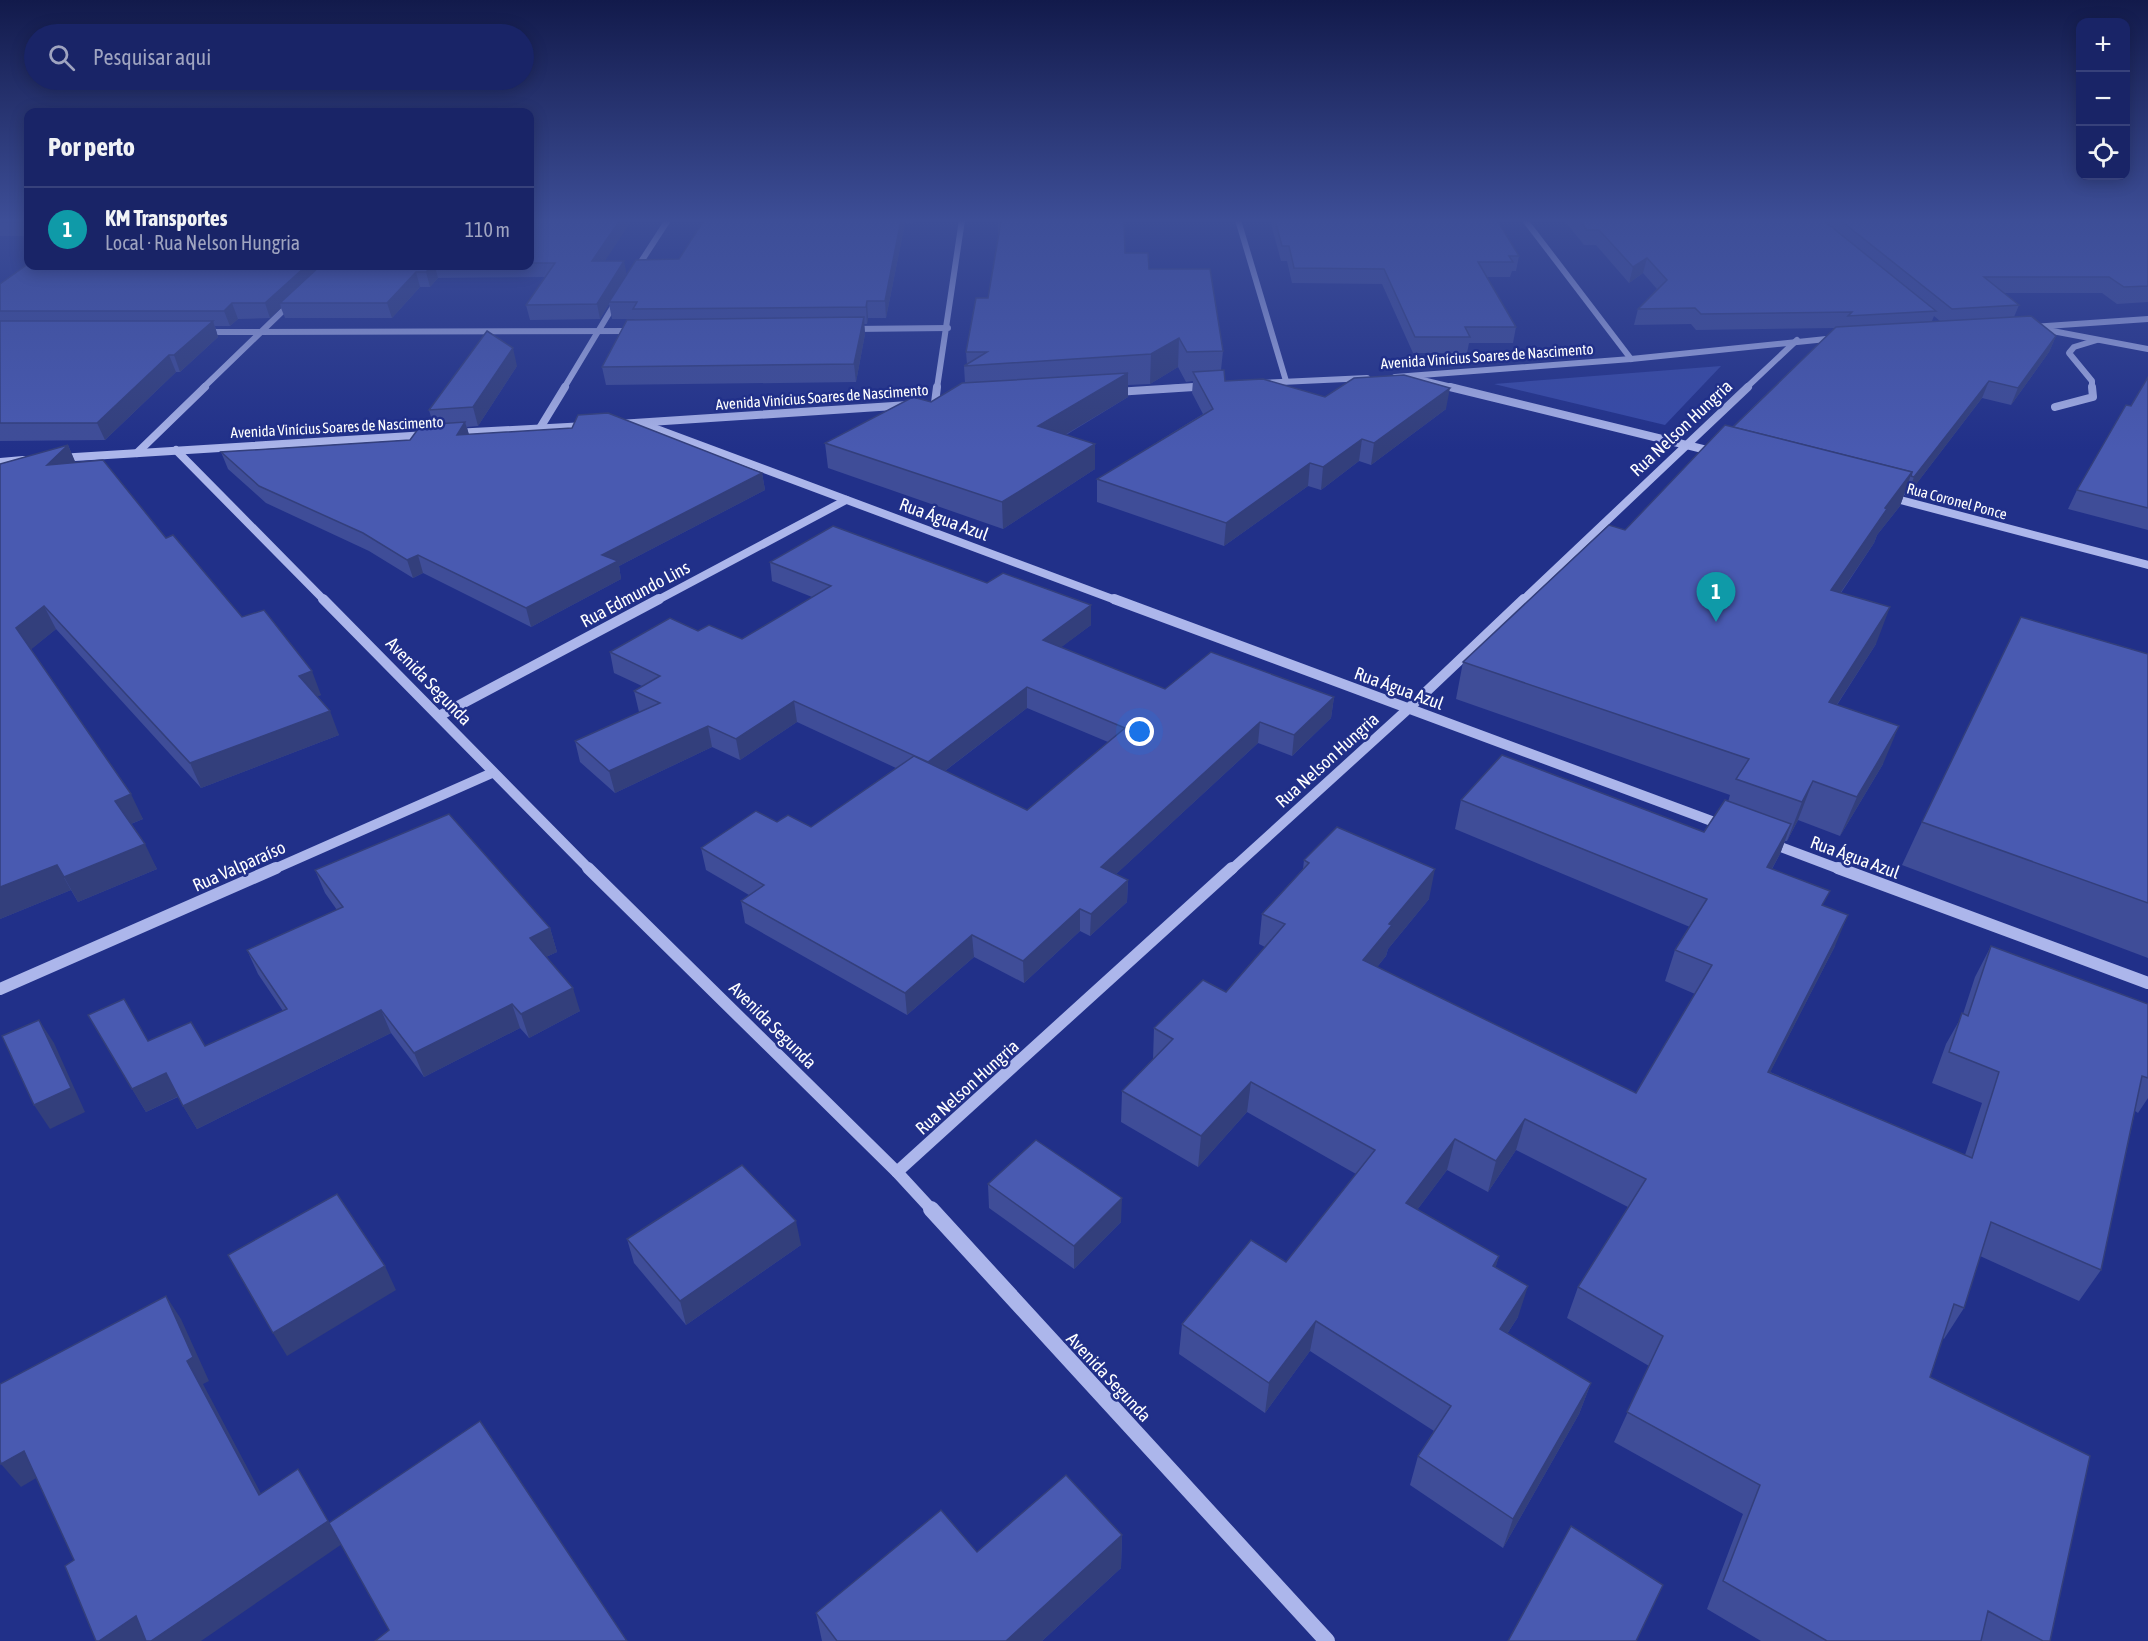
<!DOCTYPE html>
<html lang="pt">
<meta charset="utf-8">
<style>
:root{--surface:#192467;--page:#222c6d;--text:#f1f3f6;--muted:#9fa4c0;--line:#37417b;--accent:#bca0f2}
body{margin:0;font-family:"Asap Condensed",sans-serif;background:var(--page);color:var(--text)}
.controls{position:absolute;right:18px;top:18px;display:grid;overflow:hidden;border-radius:12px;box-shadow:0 3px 15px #0003}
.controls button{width:54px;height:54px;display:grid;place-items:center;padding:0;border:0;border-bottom:2px solid var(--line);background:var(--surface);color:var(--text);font:30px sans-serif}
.you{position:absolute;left:1140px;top:732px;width:21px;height:21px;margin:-15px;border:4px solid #fff;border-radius:50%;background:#1a73e8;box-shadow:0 0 0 9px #1a73e833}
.badge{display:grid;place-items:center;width:39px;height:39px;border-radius:50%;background:var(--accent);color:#fff;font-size:20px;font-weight:700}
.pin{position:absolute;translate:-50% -50px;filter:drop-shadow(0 2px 3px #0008)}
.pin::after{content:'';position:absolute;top:32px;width:21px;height:18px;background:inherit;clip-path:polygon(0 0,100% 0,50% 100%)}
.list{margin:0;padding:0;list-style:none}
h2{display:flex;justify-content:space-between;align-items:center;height:78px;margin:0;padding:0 24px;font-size:26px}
h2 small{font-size:20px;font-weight:400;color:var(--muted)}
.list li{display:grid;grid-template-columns:39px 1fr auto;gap:18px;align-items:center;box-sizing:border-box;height:84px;padding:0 24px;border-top:2px solid var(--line)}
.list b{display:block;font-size:22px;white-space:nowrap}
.list p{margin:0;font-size:20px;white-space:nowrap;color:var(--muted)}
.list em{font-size:20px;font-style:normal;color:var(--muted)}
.icon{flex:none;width:33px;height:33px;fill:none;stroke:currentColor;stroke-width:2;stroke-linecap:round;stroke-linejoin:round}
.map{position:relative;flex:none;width:2148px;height:1641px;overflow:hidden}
.search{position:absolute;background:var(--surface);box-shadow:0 3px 15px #0003;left:24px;top:24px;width:510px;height:66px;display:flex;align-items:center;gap:15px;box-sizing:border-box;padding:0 21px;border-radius:33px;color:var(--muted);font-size:22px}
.panel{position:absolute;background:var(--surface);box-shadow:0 3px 15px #0003;left:24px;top:108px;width:510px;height:162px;border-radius:12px}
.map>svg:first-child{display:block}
</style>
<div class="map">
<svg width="2148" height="1641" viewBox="0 0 2148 1641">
<rect width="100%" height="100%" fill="#213089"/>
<!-- green -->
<path fill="#374aa8" d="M1721 366 1665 425 1494 384Z"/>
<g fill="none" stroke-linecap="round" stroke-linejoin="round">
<!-- minor-far4 -->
<g stroke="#acb6eb" stroke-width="6">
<path d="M1238 220 1286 381"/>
<path d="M1525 220 1631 359"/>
<path d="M635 271 668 220"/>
<path d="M2032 327 2148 319"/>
<path d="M852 329 948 328"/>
<path d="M2047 330 2148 349"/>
<path d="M204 332 635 331"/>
<path d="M1395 377 1631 359 1836 338"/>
<path d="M1418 379 1456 388"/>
<path d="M1260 383 1367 378"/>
<path d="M203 388 292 302"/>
<path d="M564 388 617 300"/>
<path d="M937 388 962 220"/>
<path d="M1171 388 1205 386"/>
<path d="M1746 388 1797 340"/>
<path d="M2092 388V381L2069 353 2074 347 2097 340"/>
</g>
<!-- minor-far3 -->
<g stroke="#acb6eb" stroke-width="8">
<path d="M1450 387 1715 452"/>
<path d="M1116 392 1194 387"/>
<path d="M935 403 937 387"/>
<path d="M2055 407 2093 397 2092 387"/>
<path d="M619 424 909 405"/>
<path d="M643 424 1118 601"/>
<path d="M540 428 565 387"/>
<path d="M454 433 586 426"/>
<path d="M176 450 325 601"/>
<path d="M137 453 205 387"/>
<path d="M59 458 427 435"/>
<path d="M0 462 23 460"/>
<path d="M1889 497 2148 565"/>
<path d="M656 601 846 500"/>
<path d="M1522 601 1748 387"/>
</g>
<!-- minor-far2 -->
<g stroke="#acb6eb" stroke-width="10">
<path d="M323 599 590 870"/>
<path d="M1114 599 1725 826"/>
<path d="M439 716 659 599"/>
<path d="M1770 843 1842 870"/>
<path d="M272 870 492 773"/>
<path d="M1231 870 1408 709 1524 599"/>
</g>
<!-- minor-far1 -->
<g stroke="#acb6eb" stroke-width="12">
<path d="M588 868 897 1172 932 1210"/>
<path d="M1838 868 2148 983"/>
<path d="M0 989 276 868"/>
<path d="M897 1172 1232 868"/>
</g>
<!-- minor -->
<path stroke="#acb6eb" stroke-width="16" d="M931 1209 1327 1641"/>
</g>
<!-- wall -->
<g fill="#3f4d98" fill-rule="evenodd">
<rect x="0" y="220" width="28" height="16"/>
<path d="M530 220 605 261 627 275 679 259 704 220H914L913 223H905L886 318H868L867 324H864L865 334 856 382 606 385 602 367 635 319H612L609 304 600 319 530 320 526 305 545 277 438 278 430 287H420L392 318H285L281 308 270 318 238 319 230 326H215L218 337 180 372H176L105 440 0 441V284L28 266H530Z"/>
<path d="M998 220 1125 253 1149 269 1223 351 1221 370 1225 381 1325 397 1446 409 1371 465 1359 461 1321 490 1308 486 1224 546 1097 502V479L1203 414 1192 393 1193 381 1186 382 1178 367 1150 384 1128 385V397L1066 435 1095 444V469L1003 529 828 468 825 443 931 402 965 383 964 366 967 364 966 352 988 298 998 239Z"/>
<path d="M1270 220H1497L1519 256 1516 271H1512L1510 277H1487L1516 327 1513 343H1469L1467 353H1413L1382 284 1292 283 1287 261H1281Z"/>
<path d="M1564 220H1823L1825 222 1826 220H2148V302L2117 304 2102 293H2004L2019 305 2014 317 2056 336 2049 352 2011 405 1982 398 1907 496 1904 495 1900 506 1877 535 1874 543 1841 593 1876 644 1837 705 1883 764 1840 836 1798 820 1787 841H1785L1780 854 1772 869 1824 906 1835 946 1770 1072 1965 1155 1982 1103 1932 1083 1946 1044 1963 1014 1975 977 1991 946 2148 1004V1098L2138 1113 2135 1111 2101 1270 2079 1301 1980 1256 1964 1308 1944 1339 1943 1338 1930 1377 2050 1641H1761L1707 1609 1743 1514 1614 1442 1649 1366 1567 1318 1578 1287 1628 1207 1516 1150 1488 1192 1447 1170 1417 1210 1499 1256 1495 1268 1518 1317 1507 1334 1591 1383 1579 1414 1503 1548 1410 1485 1418 1456 1434 1431 1310 1351 1265 1413 1179 1354 1182 1324 1286 1262 1356 1174 1247 1112 1198 1167 1121 1122 1122 1091 1153 1059 1154 1028 1226 992 1265 947 1259 944 1262 914 1303 869 1304 860 1429 899 1388 949 1386 956 1377 967 1636 1093 1695 994 1665 981 1675 950 1690 927 1455 829 1461 800 1704 832 1728 802 1730 795 1456 699 1463 662 1625 530 1835 328 1696 330 1691 324 1634 325 1638 309 1657 289 1643 273 1629 283 1596 245H1584ZM1934 316 1940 321H1932Z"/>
<path d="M517 366 478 426 467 427 469 435 762 473 765 490 619 566 621 579 531 627 423 573 413 578 369 551 266 503 228 469 221 452 410 440 433 424 429 410Z"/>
<path d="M2148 377V530L2068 509 2077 490 2131 406Z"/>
<path d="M68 445 75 462 166 538 242 617 321 695 317 696 339 735 201 788 56 629 31 649 143 819 131 824 157 869 78 902 71 890 0 919V464Z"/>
<path d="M770 562 1091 625 1061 647 1165 689 1334 697 1331 718 1292 756 1258 743 1116 874 1128 880 1127 902 1090 936 1080 931 1024 983 974 957 907 1015 745 923 741 901 749 895 706 870 701 848 777 822 811 827 896 768 797 722 740 760 712 747 615 793 580 762 575 741 640 712H639L634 691 642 686 614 673 610 652 698 631 742 639 812 597 772 581ZM1027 708 1108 742 1027 810 945 771Z"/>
<path d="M2148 654V958L1902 865 1922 822Z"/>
<path d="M315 870 550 928 557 952 546 957 580 1011 529 1038 520 1028 424 1077 391 1033 197 1129 178 1097 146 1112 88 1015 148 1041 205 1046 283 1011 258 974 247 950 337 910 325 893Z"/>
<path d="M988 1184 1121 1222 1074 1269 989 1208Z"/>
<path d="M627 1239 801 1245 686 1325 634 1263Z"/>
<path d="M1122 1535 1121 1568 1042 1641H822L816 1613 977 1552Z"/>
</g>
<!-- shaded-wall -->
<g fill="#333f7c">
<path d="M620 220H632L595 276 592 261Z"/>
<path d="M901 220H904L905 223 886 318 885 301Z"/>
<path d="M1647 258 1643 273 1629 283 1633 267Z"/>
<path d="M624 261 627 276 609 302V304L600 319 597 304Z"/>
<path d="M306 266H326L280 303 281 308 270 318 265 303Z"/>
<path d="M432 266H435L438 278 430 287 426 272Z"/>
<path d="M416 272 420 287 392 318 387 303Z"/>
<path d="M867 301 868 318 867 324 866 307Z"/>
<path d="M232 303 238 319 230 326 224 311Z"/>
<path d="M864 317 865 334 856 382 854 364Z"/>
<path d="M213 321 218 337 180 372 174 355Z"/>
<path d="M2056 336 2049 352 2011 405 2018 388Z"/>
<path d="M1179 338 1178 367 1150 384 1151 354Z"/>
<path d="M513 348 517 366 478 426 473 407Z"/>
<path d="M169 355 176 372 105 440 97 423Z"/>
<path d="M1128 373V397L1038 451V426Z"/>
<path d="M1989 381 1982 398 1907 496 1914 477Z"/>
<path d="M1450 388 1446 409 1371 465 1374 443Z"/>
<path d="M465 422 470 438 457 435Z"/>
<path d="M1362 439 1359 461 1321 490 1323 467Z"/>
<path d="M1095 444V469L1003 529 1002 502Z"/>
<path d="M68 445 77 466 47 465Z"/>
<path d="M1310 463 1308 486 1224 546 1226 523Z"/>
<path d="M1912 472 1900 506 1877 535 1874 543 1818 626 1831 590 1885 508Z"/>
<path d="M762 473 765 490 619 566 621 579 531 627 526 608 602 555Z"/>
<path d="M418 555 423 573 413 578 407 560Z"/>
<path d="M1091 605V625L1043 661V640Z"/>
<path d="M44 606 56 629 28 652 16 628Z"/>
<path d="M1890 607 1876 644 1814 740 1829 702Z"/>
<path d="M312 671 321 695 308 700 299 676Z"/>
<path d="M1027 687V708L929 783 928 762Z"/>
<path d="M1334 697 1331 718 1292 756 1294 735Z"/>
<path d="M794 701 797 722 740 760 736 739Z"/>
<path d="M330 711 339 735 201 788 190 763Z"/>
<path d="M1260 722 1258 743 1100 889 1101 867Z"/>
<path d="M708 726 712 747 615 793 609 771Z"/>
<path d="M1899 726 1883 764 1840 836 1857 797Z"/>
<path d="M1813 781 1798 820 1787 841 1802 802Z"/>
<path d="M131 794 143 819 128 825 115 801Z"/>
<path d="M1791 824 1780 854 1756 897 1767 867Z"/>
<path d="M145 844 157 869 78 902 64 877Z"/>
<path d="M57 865 71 890 0 919V887Z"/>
<path d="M1435 869 1429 899 1388 949 1386 956 1358 990 1363 960 1389 924Z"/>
<path d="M1128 880 1127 902 1090 936 1091 914Z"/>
<path d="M1080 909V931L1024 983 1023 961Z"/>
<path d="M1848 915 1835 946 1755 1102 1768 1072Z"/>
<path d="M550 928 557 952 537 961 530 938Z"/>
<path d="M972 935 974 957 907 1015 905 993Z"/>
<path d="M573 988 580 1011 529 1038 521 1014Z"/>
<path d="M512 1004 520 1028 424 1077 414 1053Z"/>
<path d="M381 1010 391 1033 197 1129 183 1106Z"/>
<path d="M39 1020 54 1043 85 1112 50 1129 34 1105Z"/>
<path d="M166 1073 179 1096 146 1112 132 1089Z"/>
<path d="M1251 1082 1247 1112 1198 1167 1201 1136Z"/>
<path d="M1525 1119 1516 1150 1488 1192 1496 1161Z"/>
<path d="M1455 1139 1447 1170 1399 1234 1406 1203Z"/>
<path d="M1122 1198 1121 1222 1074 1269V1246Z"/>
<path d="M796 1221 801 1245 686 1325 680 1301Z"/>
<path d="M1499 1256 1490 1287 1493 1266Z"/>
<path d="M385 1266 396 1290 287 1356 273 1333Z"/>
<path d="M1528 1286 1518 1317 1490 1360 1500 1329Z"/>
<path d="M166 1296 181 1319 209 1381 203 1384 274 1518 259 1495 187 1361Z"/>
<path d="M1316 1321 1310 1351 1265 1413 1269 1383Z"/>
<path d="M1591 1383 1579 1414 1503 1548 1513 1519Z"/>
<path d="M24 1451 43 1474 21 1487 1 1464Z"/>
<path d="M298 1469 342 1544 201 1641H151Z"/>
<path d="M1122 1535 1121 1568 1042 1641H1006Z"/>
<path d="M136 1616 149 1641H99Z"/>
</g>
<!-- building -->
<g fill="#495ab1" stroke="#333f7c" stroke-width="1.5">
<rect x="0" y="220" width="28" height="2"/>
<path d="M530 220H620L592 261H624L597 304 526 305 555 263H530Z"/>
<path d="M704 220H901L885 301H867L866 307 633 309 637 302H609L636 260 679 259Z"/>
<path d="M998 220H1124L1125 253H1148L1149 269H1210L1223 351 1187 352 1179 338 1151 354 964 366 987 352H966L976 298H988L1001 221H998Z"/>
<path d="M1275 220H1497L1519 256H1509L1513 262H1478L1516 327H1465L1470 337H1415L1384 269 1294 268 1289 246H1282Z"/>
<path d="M1579 220H1823L1936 311 1848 316 1852 312 1701 314 1695 308 1638 309 1667 280 1647 258 1633 267 1599 230H1587Z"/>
<path d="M1840 220H2148V286L2124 287 2109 277H1984L2019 305 1952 309Z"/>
<path d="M28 264V266H306L265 303H232L224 311H0V284Z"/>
<path d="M320 266H432L426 272H416L387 303H280Z"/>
<path d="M2031 316 2056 336 2018 388 1989 381 1914 477 1911 476 1912 472 1733 427 1836 327Z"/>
<path d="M864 317 854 364 602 367 627 320Z"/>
<path d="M0 321H213L174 355H169L97 423H0Z"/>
<path d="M487 331 513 348 473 407 429 410Z"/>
<path d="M1224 370 1225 381 1263 379 1325 397 1354 378 1404 375 1450 388 1374 443 1362 439 1323 467 1310 463 1226 523 1097 479 1213 409 1193 372Z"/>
<path d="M1128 373 1038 426 1095 444 1002 502 825 443 913 397 931 402 962 383Z"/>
<path d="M2148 377V508L2077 490 2126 405 2131 406Z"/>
<path d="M608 413 762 473 602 555 618 561 526 608 418 555 407 560 363 533 259 486 221 452 410 440 421 425 465 422 457 435 572 428 578 415Z"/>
<path d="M1725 425 1912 472 1885 508 1887 509 1831 590 1890 607 1829 702 1899 726 1857 797 1813 781 1802 802 1736 779 1749 759 1463 662 1609 525 1625 530Z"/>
<path d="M68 445 47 465 103 460 166 538 173 535 242 617 264 610 312 671 299 676 330 711 190 763 44 606 16 628 131 794 115 801 145 844 64 877 57 865 0 887V464Z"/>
<path d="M833 526 987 583 1003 573 1091 605 1043 640 1165 689 1211 652 1334 697 1294 735 1260 722 1101 867 1128 880 1091 914 1080 909 1023 961 972 935 905 993 741 901 764 885 701 848 756 811 777 822 788 815 811 827 914 756 1027 810 1125 728 1027 687 928 762 794 701 736 739 708 726 609 771 575 741 660 703 634 691 660 676 610 652 670 618 698 631 709 625 742 639 831 586 770 562Z"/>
<path d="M2021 617 2148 654V903L1922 822Z"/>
<path d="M1502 755 1704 832 1725 800 1791 824 1767 867 1830 891 1822 905 1848 915 1768 1072 1972 1158 1999 1072 1949 1052 1962 1013 1968 1016 1991 946 2148 1004V1078L2142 1076 2101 1270 1991 1222 1964 1308 1954 1304 1930 1377 2090 1456 2050 1641H2043L1988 1611 1981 1641H1827L1723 1581 1760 1485 1627 1412 1663 1336 1578 1287 1646 1179 1525 1119 1496 1161 1455 1139 1406 1203 1499 1256 1493 1266 1528 1286 1500 1329 1591 1383 1513 1519 1418 1456 1451 1406 1316 1321 1269 1383 1182 1324 1251 1240 1286 1262 1375 1150 1251 1082 1201 1136 1122 1091 1173 1039 1154 1028 1203 980 1226 992 1285 924 1262 914 1309 863 1304 860 1337 827 1435 869 1389 924 1392 925 1363 960 1636 1093 1712 965 1675 950 1707 899 1461 800Z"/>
<path d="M449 814 550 928 530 938 573 988 521 1014 512 1004 414 1053 381 1010 183 1106 166 1073 132 1089 88 1015 124 999 148 1041 191 1022 205 1046 287 1009 247 950 343 907 315 870Z"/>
<path d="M39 1020 71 1088 34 1105 2 1036Z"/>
<path d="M1036 1140 1122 1198 1074 1246 988 1184Z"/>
<path d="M742 1165 796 1221 680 1301 627 1239Z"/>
<path d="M337 1194 385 1266 273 1333 228 1255Z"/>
<path d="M166 1296 193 1357 187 1361 259 1495 298 1469 328 1521 151 1641H146L136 1616 99 1641H96L65 1566 74 1560 24 1451 1 1464 0 1460V1384Z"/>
<path d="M480 1421 627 1641H375L389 1630 329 1523Z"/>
<path d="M1066 1475 1122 1535 1006 1641H837L816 1613 941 1510 977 1552Z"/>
<path d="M1571 1526 1663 1585 1636 1641H1508Z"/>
</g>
<!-- sky -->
<linearGradient id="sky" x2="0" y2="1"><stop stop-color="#121a4b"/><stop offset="0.49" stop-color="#3d4e97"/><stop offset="1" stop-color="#3d4e97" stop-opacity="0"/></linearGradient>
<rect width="2148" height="450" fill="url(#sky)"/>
<g text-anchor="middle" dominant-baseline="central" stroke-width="5" stroke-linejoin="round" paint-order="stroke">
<!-- far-street labels -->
<g font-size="15" fill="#fff" stroke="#213089">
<text transform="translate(1487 356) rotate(-4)">Avenida Vinícius Soares de Nascimento</text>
<text transform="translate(822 397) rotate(-4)">Avenida Vinícius Soares de Nascimento</text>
<text transform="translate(337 427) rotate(-3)">Avenida Vinícius Soares de Nascimento</text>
<text transform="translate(1957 501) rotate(15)">Rua Coronel Ponce</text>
</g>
<!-- street labels -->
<g font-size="18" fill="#fff" stroke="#213089">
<text transform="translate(1681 428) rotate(-43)">Rua Nelson Hungria</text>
<text transform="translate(944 519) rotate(20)">Rua Água Azul</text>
<text transform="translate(635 594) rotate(-28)">Rua Edmundo Lins</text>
<text transform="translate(429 681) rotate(46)">Avenida Segunda</text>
<text transform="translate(1399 688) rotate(20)">Rua Água Azul</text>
<text transform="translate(1327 760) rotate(-42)">Rua Nelson Hungria</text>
<text transform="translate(1855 857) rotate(20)">Rua Água Azul</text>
<text transform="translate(239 866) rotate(-24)">Rua Valparaíso</text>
<text transform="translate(773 1025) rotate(45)">Avenida Segunda</text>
<text transform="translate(967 1087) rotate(-42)">Rua Nelson Hungria</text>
<text transform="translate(1109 1377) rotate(47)">Avenida Segunda</text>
</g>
</g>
</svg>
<div class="controls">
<button>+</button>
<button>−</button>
<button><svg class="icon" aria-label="locate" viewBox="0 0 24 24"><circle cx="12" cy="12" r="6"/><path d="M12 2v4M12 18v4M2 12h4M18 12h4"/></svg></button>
</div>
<div class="you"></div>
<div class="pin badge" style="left:1716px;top:622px;background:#0f9aa8">1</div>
<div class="search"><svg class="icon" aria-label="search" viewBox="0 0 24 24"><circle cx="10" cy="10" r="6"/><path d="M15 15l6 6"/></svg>Pesquisar aqui</div>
<section class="panel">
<h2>Por perto<small></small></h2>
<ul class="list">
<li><span class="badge" style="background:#0f9aa8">1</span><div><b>KM Transportes</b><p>Local · Rua Nelson Hungria</p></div><em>110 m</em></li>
</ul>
</section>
</div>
